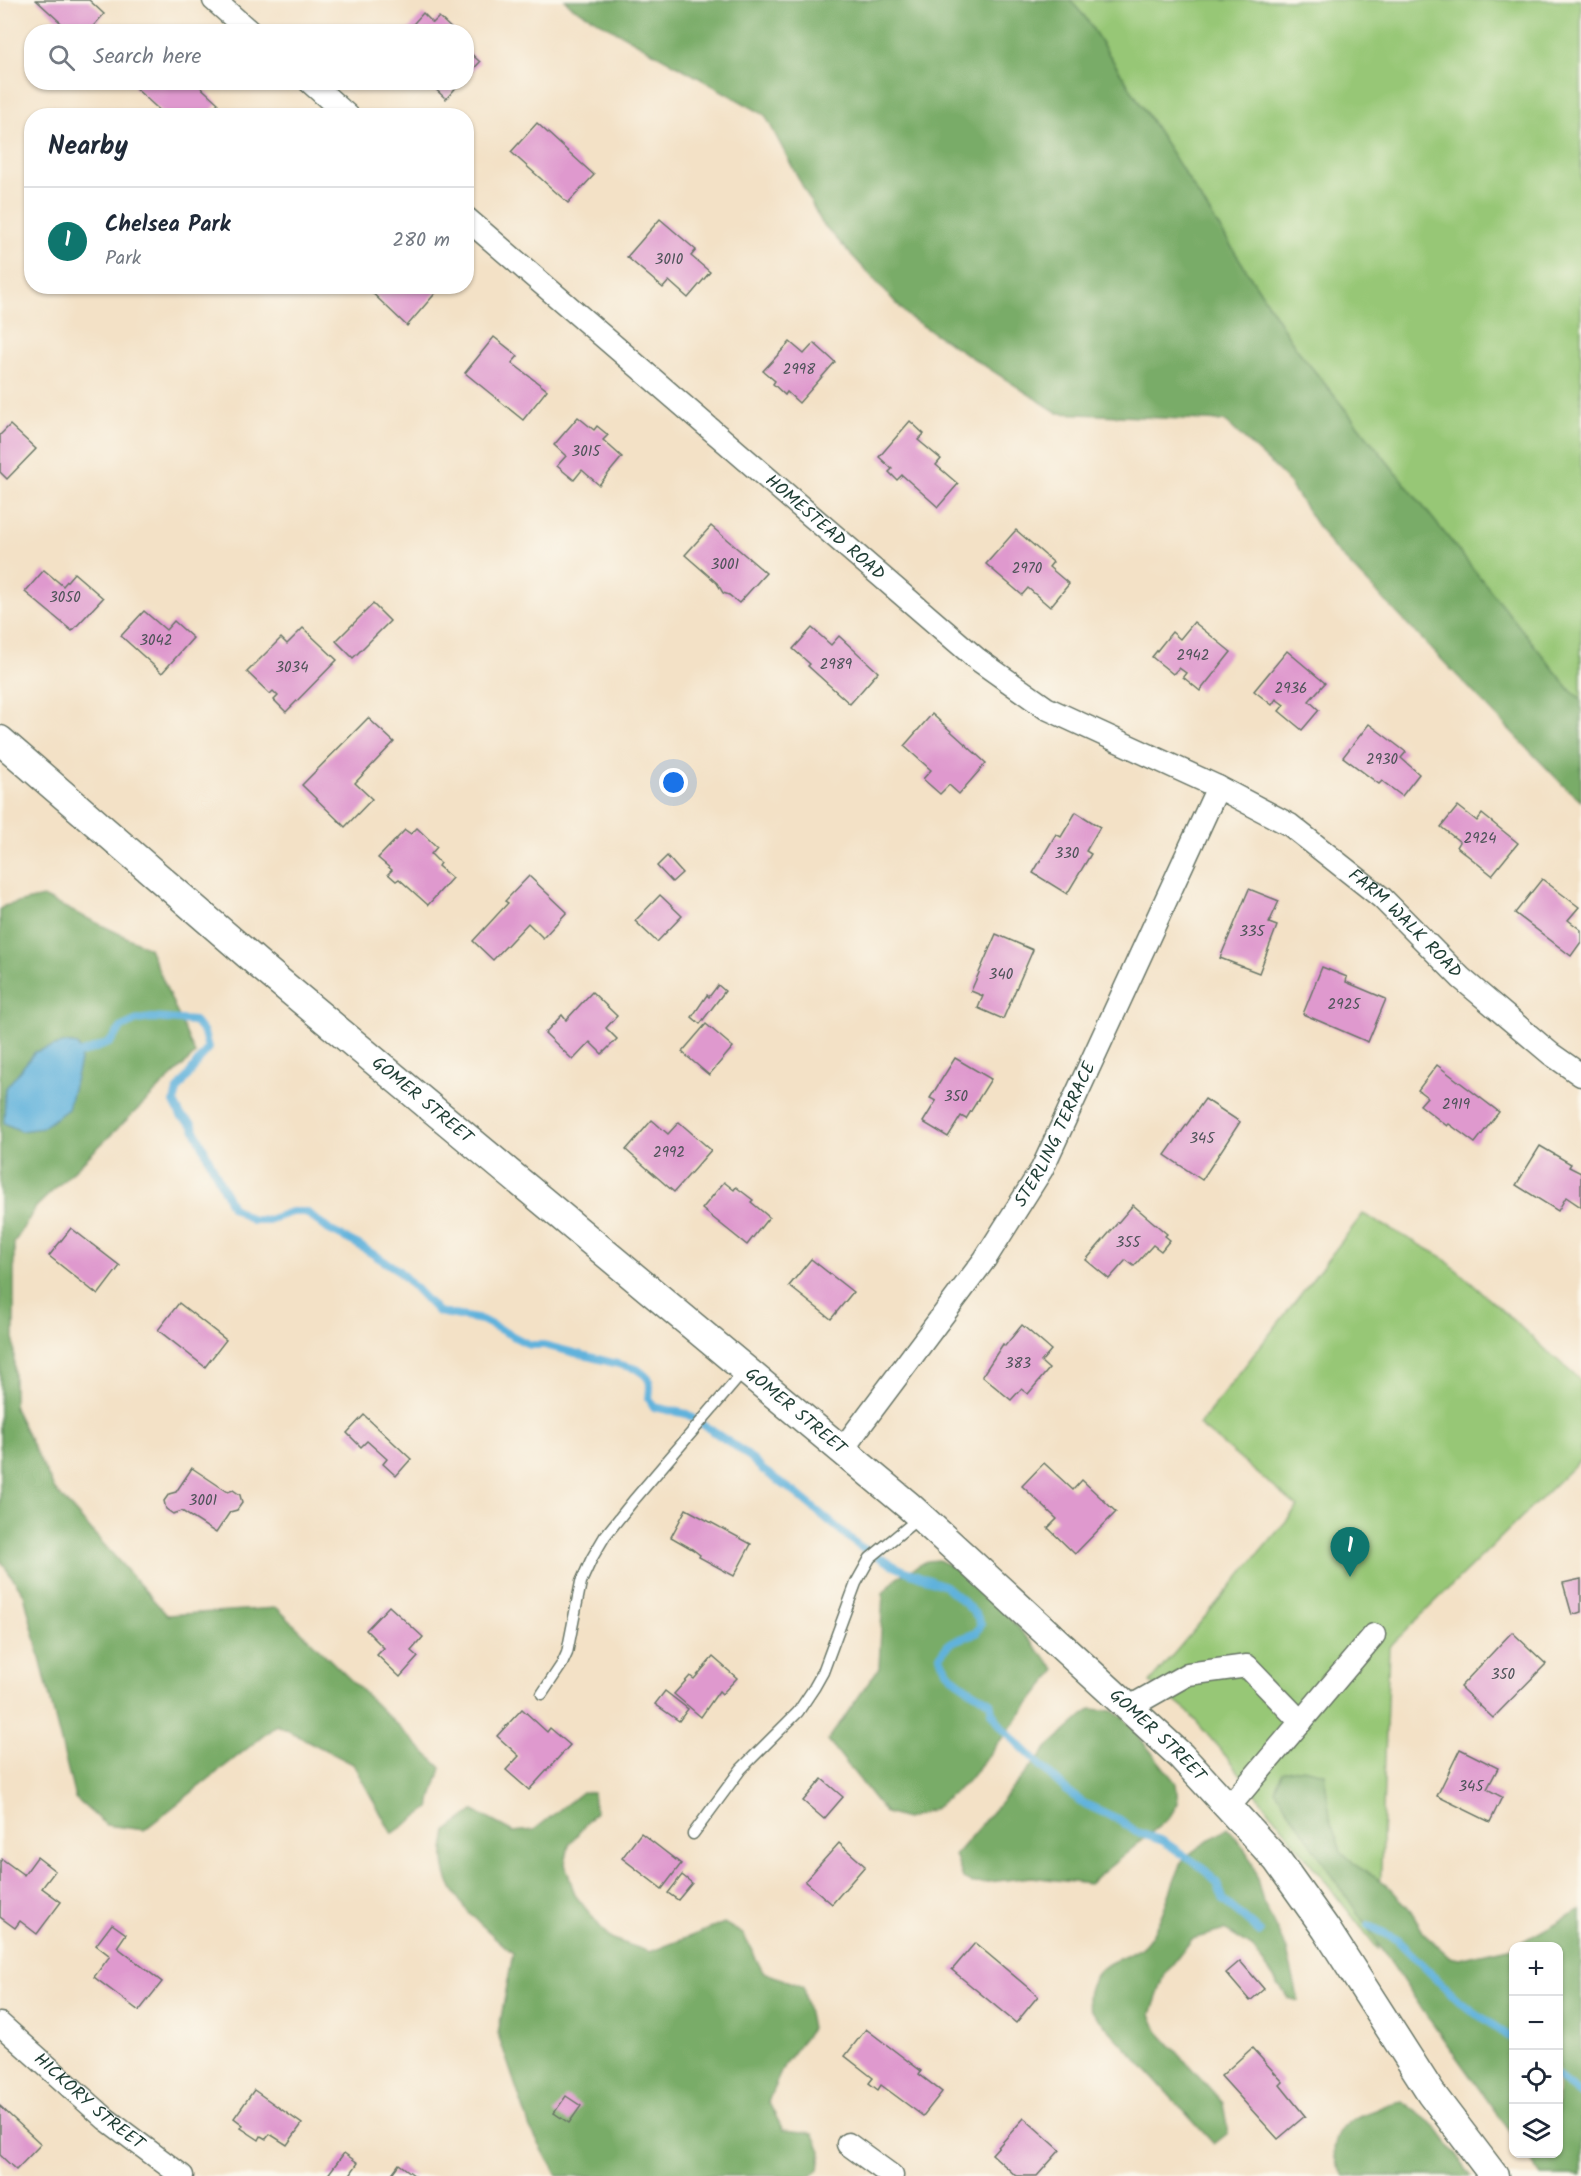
<!DOCTYPE html>
<meta charset="utf-8">
<style>
:root{--surface:#fff;--page:#f2f2f3;--text:#1f2937;--muted:#747a83;--line:#e0e1e3;--accent:#0f766e}
body{margin:0;font-family:Kalam,sans-serif;background:var(--page);color:var(--text)}
.controls{position:absolute;right:18px;bottom:18px;display:grid;overflow:hidden;border-radius:12px;box-shadow:0 2px 4px #0004}
.controls button{width:54px;height:54px;display:grid;place-items:center;padding:0;border:0;border-bottom:2px solid var(--line);background:var(--surface);color:var(--text);font:30px sans-serif}
.you{position:absolute;left:674px;top:783px;width:21px;height:21px;margin:-15px;border:4px solid #fff;border-radius:50%;background:#1a73e8;box-shadow:0 0 0 9px #1a73e833}
.badge{display:grid;place-items:center;width:39px;height:39px;border-radius:50%;background:var(--accent);color:#fff;font-size:20px;font-weight:700}
.pin{position:absolute;translate:-50% -50px;filter:drop-shadow(0 2px 3px #0008)}
.pin::after{content:'';position:absolute;top:32px;width:21px;height:18px;background:inherit;clip-path:polygon(0 0,100% 0,50% 100%)}
.list{margin:0;padding:0;list-style:none}
h2{display:flex;justify-content:space-between;align-items:center;height:78px;margin:0;padding:0 24px;font-size:26px}
h2 small{font-size:20px;font-weight:400;color:var(--muted)}
.list li{display:grid;grid-template-columns:39px 1fr auto;gap:18px;align-items:center;box-sizing:border-box;height:108px;padding:0 24px;border-top:2px solid var(--line)}
.list b{display:block;font-size:22px;white-space:nowrap}
.list p{margin:0;font-size:20px;white-space:nowrap;color:var(--muted)}
.list em{font-size:20px;font-style:normal;color:var(--muted)}
.icon{flex:none;width:33px;height:33px;fill:none;stroke:currentColor;stroke-width:2;stroke-linecap:round;stroke-linejoin:round}
.map{position:relative;flex:none;width:1581px;height:2176px;overflow:hidden}
.search{position:absolute;background:var(--surface);box-shadow:0 2px 4px #0004;left:24px;top:24px;width:450px;height:66px;display:flex;align-items:center;gap:15px;box-sizing:border-box;padding:0 21px;border-radius:24px;color:var(--muted);font-size:22px}
.panel{position:absolute;background:var(--surface);box-shadow:0 2px 4px #0004;left:24px;top:108px;width:450px;height:186px;border-radius:24px}
.map>svg:first-child{display:block}
</style>
<div class="map">
<svg width="1581" height="2176" viewBox="0 0 1581 2176">
<rect width="100%" height="100%" fill="#fbf7ec"/>
<filter id="ink" filterUnits="userSpaceOnUse"><feTurbulence type="fractalNoise" baseFrequency=".0167" numOctaves="2"/><feDisplacementMap in="SourceGraphic" scale="12" xChannelSelector="R" yChannelSelector="G"/><feConvolveMatrix kernelMatrix="1 2 1 2 8 2 1 2 1" color-interpolation-filters="sRGB"/></filter>
<filter id="wash" filterUnits="userSpaceOnUse"><feTurbulence type="fractalNoise" baseFrequency=".008" numOctaves="4" result="noise"/><feDisplacementMap in="SourceGraphic" scale="24" xChannelSelector="R" yChannelSelector="G"/><feGaussianBlur stdDeviation="1.35" result="paint"/><feColorMatrix in="noise" values="0 0 0 0 0 0 0 0 0 0 0 0 0 0 0 0 0 1.4 0 .05"/><feComposite in="paint" operator="in"/></filter>
<g filter="url(#wash)">
<rect width="100%" height="100%" fill="#f3e1c6"/>
<!-- green -->
<g fill="#97c776" stroke="#5b8255" stroke-width="1.5">
<path d="M1070 0H1581V699L1571 691 1296 348 1085 17Z"/>
<path d="M1363 1214 1441 1256 1581 1381V1459L1389 1647 1378 1949 1230 1761 1188 1712 1150 1682 1298 1507 1199 1425Z"/>
</g>
<!-- forest -->
<g fill="#79ac67" stroke="#4c744e" stroke-width="1.5">
<path d="M565 0H1070L1085 17 1296 348 1571 691 1581 699V801L1564 786 1330 544 1284 476 1225 421 1058 413 909 317 822 223 765 115 571 6Z"/>
<path d="M43 897 149 948 195 1054 36 1207 14 1243V1408L55 1490 167 1615 277 1608 441 1768 429 1808 392 1834 353 1764 277 1725 144 1830 106 1825 75 1798 24 1594 0 1560V910L4 906Z"/>
<path d="M939 1560 975 1580 1056 1670 968 1781 935 1808 906 1819 886 1813 828 1740 879 1668 883 1593 898 1577 927 1561Z"/>
<path d="M1091 1709 1113 1711 1124 1718 1176 1783 1178 1803 1169 1818 1089 1884 1031 1877 972 1884 963 1878 955 1855 1048 1747Z"/>
<path d="M1303 1768 1324 1773 1331 1823 1341 1851 1358 1867 1385 1883 1408 1907 1425 1935 1450 1957 1459 1959 1513 1947V2136L1424 2012 1275 1790 1282 1772Z"/>
<path d="M582 1792 593 1793 595 1812 569 1845 565 1864 575 1895 609 1938 650 1952 724 1923 743 1934 763 1972 803 1987 811 2029 785 2063 768 2101 783 2130 813 2133 821 2151 819 2170 811 2176H558L556 2174 530 2128 498 2034 513 1953C485 1928 446 1900 444 1859 443 1850 446 1840 447 1831L474 1811 513 1832 534 1830Z"/>
<path d="M1228 1828 1248 1853 1255 1871 1263 1902 1287 1950 1299 2001 1288 1998 1252 1947 1225 1930 1192 1939 1165 1974 1151 2014 1158 2031 1223 2103 1228 2133 1214 2144 1090 2009C1084 1994 1093 1974 1107 1965 1119 1957 1133 1956 1144 1945 1162 1927 1170 1885 1183 1861 1189 1851 1217 1836 1228 1828Z"/>
<path d="M1581 1909V2176H1542L1526 2154H1558V1946H1515Z"/>
<path d="M1402 2101 1435 2126 1472 2176H1345C1329 2158 1331 2138 1349 2122 1355 2116 1367 2113 1375 2110 1384 2106 1392 2102 1402 2101Z"/>
</g>
<!-- water -->
<path fill="#61b2dc" stroke="#407888" stroke-width="1.5" d="M65 1043 77 1045 82 1053 68 1109 42 1128 21 1131 4 1123 5 1089 35 1052Z"/>
<g fill="none" stroke-linecap="round" stroke-linejoin="round">
<!-- stream -->
<g stroke="#61b2dc" stroke-width="8">
<path d="M82 1053 109 1043 122 1027 137 1020 152 1018 194 1021 204 1033 208 1048 177 1091 174 1102 181 1116 192 1124 232 1207 252 1220H268L291 1212H306L329 1230 357 1244 398 1270 438 1312 482 1320 530 1345H544L637 1369C652 1379 651 1382 649 1399L654 1407 687 1414 744 1452 763 1470 797 1494 859 1546 898 1568 945 1586 964 1602 977 1616 981 1624 976 1633C960 1640 949 1638 940 1656 946 1679 971 1690 990 1702L992 1712 1003 1729 1068 1792 1085 1804 1120 1820 1136 1832 1163 1841 1203 1868 1217 1883 1224 1901 1260 1932"/>
<path d="M1368 1925 1396 1939 1460 2002 1514 2040"/>
<path d="M1558 2077 1581 2095"/>
</g>
</g>
<g id="blocks">
<!-- building -->
<g fill="#df99ce">
<path d="M36 0H89L104 14 88 32H71Z"/>
<path d="M423 13 433 23 439 17 455 32H406Z"/>
<path d="M466 49 480 62 466 77Z"/>
<path d="M138 82H195L218 103 207 116H166L134 87Z"/>
<path d="M428 82H461L446 99Z"/>
<path d="M537 123 594 175 568 203 511 152Z"/>
<path d="M660 219 696 250 691 256 710 272 688 298 669 281 663 288 627 257Z"/>
<path d="M365 286H435L439 289 407 326Z"/>
<path d="M494 337 518 356 512 363 547 390 523 420 465 373Z"/>
<path d="M790 342 804 354 814 343 835 362 799 403 787 392 785 395 773 384 775 381 763 371Z"/>
<path d="M578 417 594 430 597 426 608 435 603 440 622 457 599 485 582 470 574 480 557 466 566 456 554 445Z"/>
<path d="M910 421 924 434 918 440 941 459 936 465 958 484 938 507 902 475 897 480 889 472 892 469 879 457Z"/>
<path d="M10 425 36 449 7 479 0 472V435Z"/>
<path d="M711 526 766 573 739 603 729 595 723 593 717 583 685 555Z"/>
<path d="M1016 530 1053 562 1049 567 1069 584 1050 607 1028 588 1022 595 986 564Z"/>
<path d="M44 570 63 586 74 573 103 598 72 631 25 592Z"/>
<path d="M373 604 390 621 353 658 336 641Z"/>
<path d="M144 611 166 630 174 621 193 638 162 673 121 636Z"/>
<path d="M1194 622 1231 652 1200 691 1183 677 1186 673 1179 668 1173 674 1152 657 1172 632 1180 639Z"/>
<path d="M303 628 337 660 286 712 274 700 278 696 273 691 270 694 247 672 281 638 287 644Z"/>
<path d="M812 628 831 645 839 636 878 672 850 704 808 666 810 664 793 649Z"/>
<path d="M1287 651 1325 683 1309 701 1319 710 1302 730 1279 711 1284 705 1276 699 1272 705 1254 691Z"/>
<path d="M932 714 986 763 959 794 949 785 940 794 923 779 931 770 904 746Z"/>
<path d="M368 718 394 742 355 783 372 799 345 827 302 785Z"/>
<path d="M1369 724 1406 752 1401 758 1419 774 1402 796 1382 781 1379 784 1343 757Z"/>
<path d="M1458 806 1477 821 1482 814 1518 843 1492 875 1457 847 1460 842 1441 827Z"/>
<path d="M1076 812 1100 827 1086 851 1091 854 1067 894 1033 873 1056 834 1061 837Z"/>
<path d="M417 828 437 847 431 854 440 863 438 866 452 878 428 905 399 879 396 881 388 874 392 870 378 858 405 830 411 834Z"/>
<path d="M667 856 682 873 672 882 657 866Z"/>
<path d="M529 876 567 912 543 938 528 923 493 960 473 941 508 903 505 901Z"/>
<path d="M1542 879 1579 907 1568 920 1581 930V942L1571 956 1515 913Z"/>
<path d="M1249 889 1279 901 1269 923 1277 926 1259 973 1220 958Z"/>
<path d="M660 895 682 916 657 942 635 921Z"/>
<path d="M996 934 1033 950 1003 1019 978 1008 983 996 971 991Z"/>
<path d="M1322 967 1347 977 1346 982 1386 999 1368 1042 1303 1014Z"/>
<path d="M718 985 725 991 700 1024 692 1017 707 995 709 997Z"/>
<path d="M592 992 617 1016 606 1028 617 1039 602 1054 590 1042 573 1060 545 1033 562 1015 566 1020Z"/>
<path d="M706 1024 733 1047 709 1075 682 1052Z"/>
<path d="M955 1058 991 1079 966 1119 961 1116 948 1137 923 1122 936 1101 930 1098Z"/>
<path d="M1437 1065 1499 1112 1475 1143 1449 1124 1447 1126 1420 1105 1427 1097 1418 1090Z"/>
<path d="M1205 1099 1240 1122 1202 1180 1165 1155Z"/>
<path d="M652 1120 668 1134 679 1122 711 1150 674 1192 626 1150Z"/>
<path d="M1540 1146 1571 1164 1569 1167 1581 1173V1207L1566 1197 1558 1211 1516 1185Z"/>
<path d="M724 1182 734 1190 736 1187 753 1200 751 1202 769 1217 747 1245 702 1209Z"/>
<path d="M1133 1205 1167 1234 1165 1236 1170 1240 1161 1251 1153 1245 1134 1266 1126 1260 1109 1279 1086 1260Z"/>
<path d="M71 1228 120 1266 98 1295 49 1256Z"/>
<path d="M811 1259 853 1292 831 1319 789 1286Z"/>
<path d="M179 1303 226 1340 205 1367 158 1330Z"/>
<path d="M1022 1325 1051 1350 1041 1362 1049 1369 1028 1394 1021 1389 1011 1400 982 1376 1003 1344 1005 1346Z"/>
<path d="M364 1415 411 1459 396 1476 383 1464 387 1459 367 1441 361 1447 347 1433Z"/>
<path d="M1044 1463 1073 1490 1082 1480 1116 1512 1075 1554 1048 1528 1057 1519 1022 1486Z"/>
<path d="M192 1468 228 1492 233 1490 240 1495 242 1503 237 1510 230 1512 216 1533 182 1511 173 1514 166 1509 164 1501 169 1494 176 1492Z"/>
<path d="M686 1509 751 1544 734 1576 699 1557 700 1555 692 1549 671 1537Z"/>
<path d="M1581 1579V1612L1572 1615 1563 1583Z"/>
<path d="M389 1606 423 1637 411 1651 418 1657 400 1677 377 1655 384 1648 366 1630Z"/>
<path d="M1512 1632 1546 1664 1493 1718 1460 1687Z"/>
<path d="M713 1657 737 1678 722 1694 719 1691 701 1717 674 1694 690 1676 694 1679Z"/>
<path d="M665 1691 688 1709 679 1721 655 1704Z"/>
<path d="M522 1709 547 1732 550 1728 570 1745 529 1790 506 1770 519 1756 497 1736Z"/>
<path d="M1460 1749 1498 1768 1487 1789 1502 1797 1490 1822 1437 1796Z"/>
<path d="M822 1779 843 1797 824 1819 803 1801Z"/>
<path d="M641 1833 681 1864 662 1889 622 1858Z"/>
<path d="M839 1843 865 1866 832 1904 805 1881Z"/>
<path d="M37 1857 55 1871 42 1888 61 1902 37 1934 20 1921 15 1928 0 1917V1862L2 1859 24 1875Z"/>
<path d="M682 1875 692 1883 678 1900 668 1893Z"/>
<path d="M112 1924 126 1934 117 1947 162 1982 139 2011 94 1977 110 1956 96 1945Z"/>
<path d="M975 1943 1038 1996 1016 2023 952 1970Z"/>
<path d="M1240 1961 1264 1989 1250 2001 1226 1973Z"/>
<path d="M866 2029 921 2071 919 2074 942 2092 923 2116 881 2085 878 2090 869 2083 873 2078 845 2056Z"/>
<path d="M1252 2048 1283 2082 1280 2085 1305 2116 1278 2139 1221 2076Z"/>
<path d="M254 2090 302 2124 287 2145 270 2134 266 2139 261 2136 259 2140 241 2128 243 2125 234 2118Z"/>
<path d="M566 2096 581 2106 569 2123 554 2113Z"/>
<path d="M0 2106 41 2144 16 2170 0 2155Z"/>
<path d="M1024 2118 1060 2150 1037 2176H1016L992 2154Z"/>
<path d="M344 2153 358 2163 349 2176H327Z"/>
<path d="M399 2164 415 2176H390Z"/>
</g>
</g>
</g>
<g filter="url(#ink)">
<use href="#blocks" fill-opacity="0" stroke="#697667" stroke-width="1.5"/>
<g fill="none" stroke-linecap="round" stroke-linejoin="round">
<!-- service casing -->
<g stroke="#697667" stroke-width="13">
<g id="service">
<path d="M542 1694 562 1664 567 1653 581 1582 592 1558 605 1536 633 1501 745 1370"/>
<path d="M693 1834 741 1769 798 1712 814 1688 823 1672 856 1583 870 1558 920 1517"/>
</g>
</g>
<!-- minor casing -->
<g stroke="#697667" stroke-width="25">
<g id="minor">
<path d="M214 0 250 32"/>
<path d="M310 82 348 116"/>
<path id="s1" d="M466 218 977 659 1046 708 1218 787 1290 825 1382 898 1461 978 1551 1054 1581 1075"/>
<path id="s2" d="M842 1450 985 1259 1042 1169 1218 787"/>
<path d="M1128 1708 1188 1674 1247 1666 1301 1722"/>
<path d="M1228 1808 1374 1635"/>
<path id="s3" d="M0 2024 106 2119 182 2176"/>
<path d="M848 2144 892 2176"/>
</g>
</g>
<!-- tertiary casing -->
<g stroke="#697667" stroke-width="31">
<g id="tertiary">
<path id="s4" d="M0 740 262 967 909 1506 1181 1756 1277 1860 1326 1929 1431 2093 1494 2176"/>
</g>
</g>
<!-- service -->
<use href="#service" stroke="#fff" stroke-width="10"/>
<!-- minor -->
<use href="#minor" stroke="#fff" stroke-width="22"/>
<!-- tertiary -->
<use href="#tertiary" stroke="#fff" stroke-width="28"/>
</g>
</g>
<g text-anchor="middle" dominant-baseline="central" stroke-width="4.5" stroke-linejoin="round" paint-order="stroke">
<!-- number labels -->
<g font-size="15" fill="#4f545a">
<text x="669" y="260">3010</text>
<text x="799" y="370">2998</text>
<text x="586" y="452">3015</text>
<text x="725" y="565">3001</text>
<text x="1027" y="569">2970</text>
<text x="65" y="598">3050</text>
<text x="156" y="641">3042</text>
<text x="1193" y="656">2942</text>
<text x="836" y="665">2989</text>
<text x="292" y="668">3034</text>
<text x="1291" y="689">2936</text>
<text x="1382" y="760">2930</text>
<text x="1480" y="839">2924</text>
<text x="1067" y="854">330</text>
<text x="1252" y="932">335</text>
<text x="1001" y="975">340</text>
<text x="1344" y="1005">2925</text>
<text x="956" y="1097">350</text>
<text x="1456" y="1105">2919</text>
<text x="1202" y="1139">345</text>
<text x="669" y="1153">2992</text>
<text x="1128" y="1243">355</text>
<text x="1018" y="1364">383</text>
<text x="203" y="1501">3001</text>
<text x="1503" y="1675">350</text>
<text x="1471" y="1787">345</text>
</g>
<!-- street labels -->
<g font-size="18" fill="#1f3d34" stroke="#fbf7ec">
<text stroke="none"><textPath href="#s1" startOffset="474">HOMESTEAD ROAD</textPath></text>
<text stroke="none"><textPath href="#s1" startOffset="1182">FARM WALK ROAD</textPath></text>
<text stroke="none"><textPath href="#s4" startOffset="555">GOMER STREET</textPath></text>
<text stroke="none"><textPath href="#s2" startOffset="382">STERLING TERRACE</textPath></text>
<text stroke="none"><textPath href="#s4" startOffset="1041">GOMER STREET</textPath></text>
<text stroke="none"><textPath href="#s4" startOffset="1527">GOMER STREET</textPath></text>
<text stroke="none"><textPath href="#s3" startOffset="118">HICKORY STREET</textPath></text>
</g>
</g>
</svg>
<div class="controls">
<button>+</button>
<button>−</button>
<button><svg class="icon" aria-label="locate" viewBox="0 0 24 24"><circle cx="12" cy="12" r="6"/><path d="M12 2v4M12 18v4M2 12h4M18 12h4"/></svg></button>
<button><svg class="icon" aria-label="layers" viewBox="0 0 24 24"><path d="M12 4l9 5-9 5-9-5zM3 14l9 5 9-5"/></svg></button>
</div>
<div class="you"></div>
<div class="pin badge" style="left:1350px;top:1577px">1</div>
<div class="search"><svg class="icon" aria-label="search" viewBox="0 0 24 24"><circle cx="10" cy="10" r="6"/><path d="M15 15l6 6"/></svg>Search here</div>
<section class="panel">
<h2>Nearby<small></small></h2>
<ul class="list">
<li><span class="badge">1</span><div><b>Chelsea Park</b><p>Park</p></div><em>280 m</em></li>
</ul>
</section>
</div>
